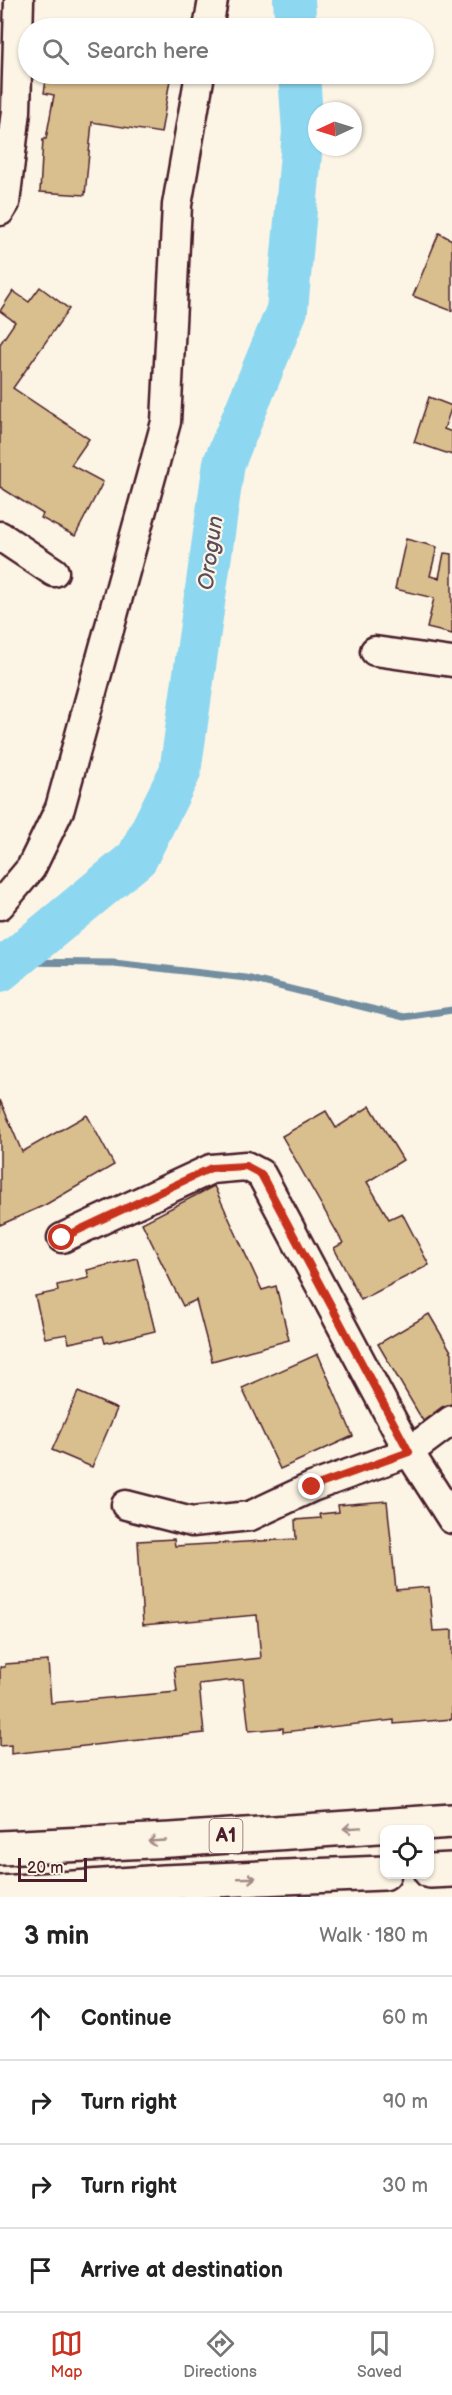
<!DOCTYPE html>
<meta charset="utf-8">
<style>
:root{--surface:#fff;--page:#f2f2f2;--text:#222;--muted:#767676;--line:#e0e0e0;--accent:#c8321e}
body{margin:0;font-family:"Balsamiq Sans",sans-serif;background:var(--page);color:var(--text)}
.controls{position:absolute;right:18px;bottom:18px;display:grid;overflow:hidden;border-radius:12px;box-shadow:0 2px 4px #0004}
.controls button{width:54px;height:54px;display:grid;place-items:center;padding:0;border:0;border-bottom:2px solid var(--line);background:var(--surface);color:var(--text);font:30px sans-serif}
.compass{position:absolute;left:308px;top:102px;width:54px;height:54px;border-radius:50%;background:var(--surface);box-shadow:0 2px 4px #0004;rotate:266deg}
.scale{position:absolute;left:18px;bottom:15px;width:69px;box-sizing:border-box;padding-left:6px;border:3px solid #4a1f2b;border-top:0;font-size:16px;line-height:21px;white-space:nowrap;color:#4a1f2b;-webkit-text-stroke:4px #fcf5e5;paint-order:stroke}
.stop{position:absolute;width:18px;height:18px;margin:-14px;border:4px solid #c8321e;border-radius:50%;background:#fff}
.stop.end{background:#c8321e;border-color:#fff;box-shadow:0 2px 6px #0008}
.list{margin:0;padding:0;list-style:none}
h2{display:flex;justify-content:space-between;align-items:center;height:78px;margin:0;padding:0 24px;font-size:26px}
h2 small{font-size:20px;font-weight:400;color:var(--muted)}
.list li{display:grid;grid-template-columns:39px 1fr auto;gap:18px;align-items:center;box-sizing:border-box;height:84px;padding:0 24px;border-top:2px solid var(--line)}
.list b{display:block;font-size:22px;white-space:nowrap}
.list em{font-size:20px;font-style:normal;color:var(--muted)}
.icon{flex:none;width:33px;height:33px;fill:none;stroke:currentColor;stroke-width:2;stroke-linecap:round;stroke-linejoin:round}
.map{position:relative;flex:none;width:452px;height:1897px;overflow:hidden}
.search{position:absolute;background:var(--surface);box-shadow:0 2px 4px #0004;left:18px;right:18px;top:18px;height:66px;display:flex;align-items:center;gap:15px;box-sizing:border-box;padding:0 21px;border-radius:33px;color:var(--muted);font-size:22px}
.sheet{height:414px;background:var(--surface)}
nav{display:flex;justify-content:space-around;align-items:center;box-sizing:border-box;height:84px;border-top:2px solid var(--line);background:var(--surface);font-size:16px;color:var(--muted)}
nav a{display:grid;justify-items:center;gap:3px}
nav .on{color:var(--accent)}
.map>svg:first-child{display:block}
</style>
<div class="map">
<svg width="452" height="1897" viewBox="0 0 452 1897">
<rect width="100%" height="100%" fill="#fcf5e5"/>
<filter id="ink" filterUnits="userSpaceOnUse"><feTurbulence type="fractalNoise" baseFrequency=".0167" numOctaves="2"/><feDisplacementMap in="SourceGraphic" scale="12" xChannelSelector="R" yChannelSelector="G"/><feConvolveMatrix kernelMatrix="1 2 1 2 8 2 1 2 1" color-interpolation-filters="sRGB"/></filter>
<g filter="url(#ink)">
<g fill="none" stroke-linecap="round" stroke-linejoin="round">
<!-- stream -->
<path stroke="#738da1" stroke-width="7" d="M8 962 114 963 246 978 404 1017 452 1010"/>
<!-- river -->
<g stroke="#8ed7f0" stroke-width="42">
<path d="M294 0 296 28"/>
<path d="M0 971 137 858 180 772 224 463 287 310 303 132 299 74"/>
</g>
</g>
<!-- building -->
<g fill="#d9be8e" stroke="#4a1f2b" stroke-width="1.5">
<path d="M47 74H171L161 133 92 122 85 195 40 192 43 139H46L54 95 44 93Z"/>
<path d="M439 233 452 240V311L413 296Z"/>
<path d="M40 287 69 309 13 388 89 439 71 465 103 482 75 536 41 518 43 514 0 487V344L15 322 0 311 13 291 29 302Z"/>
<path d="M429 397 452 406 444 429 452 432V455L414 442Z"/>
<path d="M406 539 437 547 430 576 439 578 444 553 452 554V634L427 628 434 598 395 589Z"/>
<path d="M0 1100 22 1152 87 1115 114 1165 45 1205 0 1225Z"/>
<path d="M370 1106 403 1160 367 1182 389 1219 402 1213 429 1265 361 1300 334 1248 343 1243 282 1136 326 1111 336 1128Z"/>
<path d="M214 1186 262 1290 276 1286 289 1340 212 1361 196 1300 183 1306 142 1223Z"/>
<path d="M137 1258 155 1331 105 1343 103 1336 69 1343 67 1334 45 1338 35 1296 58 1291 57 1285 89 1278 87 1270Z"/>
<path d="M429 1314 452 1353V1404L442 1407 423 1421 378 1344Z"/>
<path d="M318 1354 353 1436 280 1469 242 1388Z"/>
<path d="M78 1392 117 1409 92 1467 52 1450Z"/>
<path d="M387 1501 396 1590 429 1587 433 1631 452 1630V1719L394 1724V1720L283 1732V1728L249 1731 243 1679 199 1684 204 1733 11 1754V1745L0 1746V1667H5V1664L48 1661 51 1703 177 1692 174 1667 261 1658 257 1615 143 1625 138 1541 174 1539 175 1546 296 1539 295 1520 321 1518 320 1514 339 1512 338 1505Z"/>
</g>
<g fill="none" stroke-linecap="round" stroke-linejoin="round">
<!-- minor casing -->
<g stroke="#4a1f2b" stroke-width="33">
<g id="minor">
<path d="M208 28 213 0"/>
<path d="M0 211 5 203 16 111 19 0"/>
<path d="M0 536 54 572"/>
<path d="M375 651 452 662"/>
<path d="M0 905 31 868 60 808 166 422 177 205 200 74"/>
<path d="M62 1238 211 1169 246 1166 261 1174 409 1452 452 1519"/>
<path d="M126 1505 192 1522 250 1516 312 1487 409 1452 452 1420"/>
</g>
</g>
<!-- highway casing -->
<g stroke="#4a1f2b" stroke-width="38">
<g id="highway">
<path d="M0 1848 171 1840 452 1821"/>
<path d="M430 1871 452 1870"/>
<path d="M0 1893 163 1882 384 1873"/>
</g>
</g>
<!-- minor -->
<use href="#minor" stroke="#fcf5e5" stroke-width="28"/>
<!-- highway -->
<use href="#highway" stroke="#fcf5e5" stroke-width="33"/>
</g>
<!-- one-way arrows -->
<defs><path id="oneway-shaft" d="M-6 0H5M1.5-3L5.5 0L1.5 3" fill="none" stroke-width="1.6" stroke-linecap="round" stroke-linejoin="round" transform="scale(1.5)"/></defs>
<g stroke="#a38a88">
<use href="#oneway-shaft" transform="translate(352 1828) rotate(176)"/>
<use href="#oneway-shaft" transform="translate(157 1841) rotate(177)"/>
<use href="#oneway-shaft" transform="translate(247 1878) rotate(-2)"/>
</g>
</g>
<g fill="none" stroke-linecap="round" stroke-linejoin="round" filter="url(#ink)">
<!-- route -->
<path stroke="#c8321e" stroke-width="8" d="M62 1238 211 1168 246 1166 261 1174 409 1452 312 1487"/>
</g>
<g text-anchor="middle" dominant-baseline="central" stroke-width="4.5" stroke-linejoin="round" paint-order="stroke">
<!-- shield labels -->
<rect fill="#fcf5e5" stroke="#7f5f63" stroke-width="1.5" x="209.5" y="1819" width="33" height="34" rx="4.5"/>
<g font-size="20" font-weight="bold" fill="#4a1f2b">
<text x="226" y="1836">A1</text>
</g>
<!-- water labels -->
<g font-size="22" font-style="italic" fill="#5b4d5c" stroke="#fcf5e5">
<text transform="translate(211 553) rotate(-82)">Orogun</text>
</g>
</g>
</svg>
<div class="controls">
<button><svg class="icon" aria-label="locate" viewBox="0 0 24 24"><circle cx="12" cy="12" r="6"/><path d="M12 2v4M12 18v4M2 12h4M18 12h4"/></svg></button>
</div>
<svg class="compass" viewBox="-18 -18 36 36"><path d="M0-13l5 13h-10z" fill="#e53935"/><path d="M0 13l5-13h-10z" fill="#767676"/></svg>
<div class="scale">20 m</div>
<div class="stop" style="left:62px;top:1238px"></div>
<div class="stop end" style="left:312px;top:1487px"></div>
<div class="search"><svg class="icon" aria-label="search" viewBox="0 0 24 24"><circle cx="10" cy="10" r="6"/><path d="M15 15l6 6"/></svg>Search here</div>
</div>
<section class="sheet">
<h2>3 min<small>Walk · 180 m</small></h2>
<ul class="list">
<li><svg class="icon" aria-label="ahead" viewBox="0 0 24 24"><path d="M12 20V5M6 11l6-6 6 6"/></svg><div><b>Continue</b></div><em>60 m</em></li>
<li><svg class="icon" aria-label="right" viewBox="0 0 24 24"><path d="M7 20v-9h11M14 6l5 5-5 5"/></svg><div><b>Turn right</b></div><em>90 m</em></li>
<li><svg class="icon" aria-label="right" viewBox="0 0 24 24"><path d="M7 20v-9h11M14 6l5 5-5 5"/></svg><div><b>Turn right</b></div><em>30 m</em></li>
<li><svg class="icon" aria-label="arrive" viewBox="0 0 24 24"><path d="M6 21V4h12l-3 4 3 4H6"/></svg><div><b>Arrive at destination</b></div></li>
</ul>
</section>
<nav>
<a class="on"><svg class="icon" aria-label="map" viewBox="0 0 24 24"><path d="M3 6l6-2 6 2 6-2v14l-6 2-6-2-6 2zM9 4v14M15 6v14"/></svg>Map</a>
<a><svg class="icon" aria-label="directions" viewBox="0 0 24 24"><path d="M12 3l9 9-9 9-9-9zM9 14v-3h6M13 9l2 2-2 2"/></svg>Directions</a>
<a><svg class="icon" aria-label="saved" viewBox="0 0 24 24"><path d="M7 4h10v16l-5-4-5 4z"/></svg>Saved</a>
</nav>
